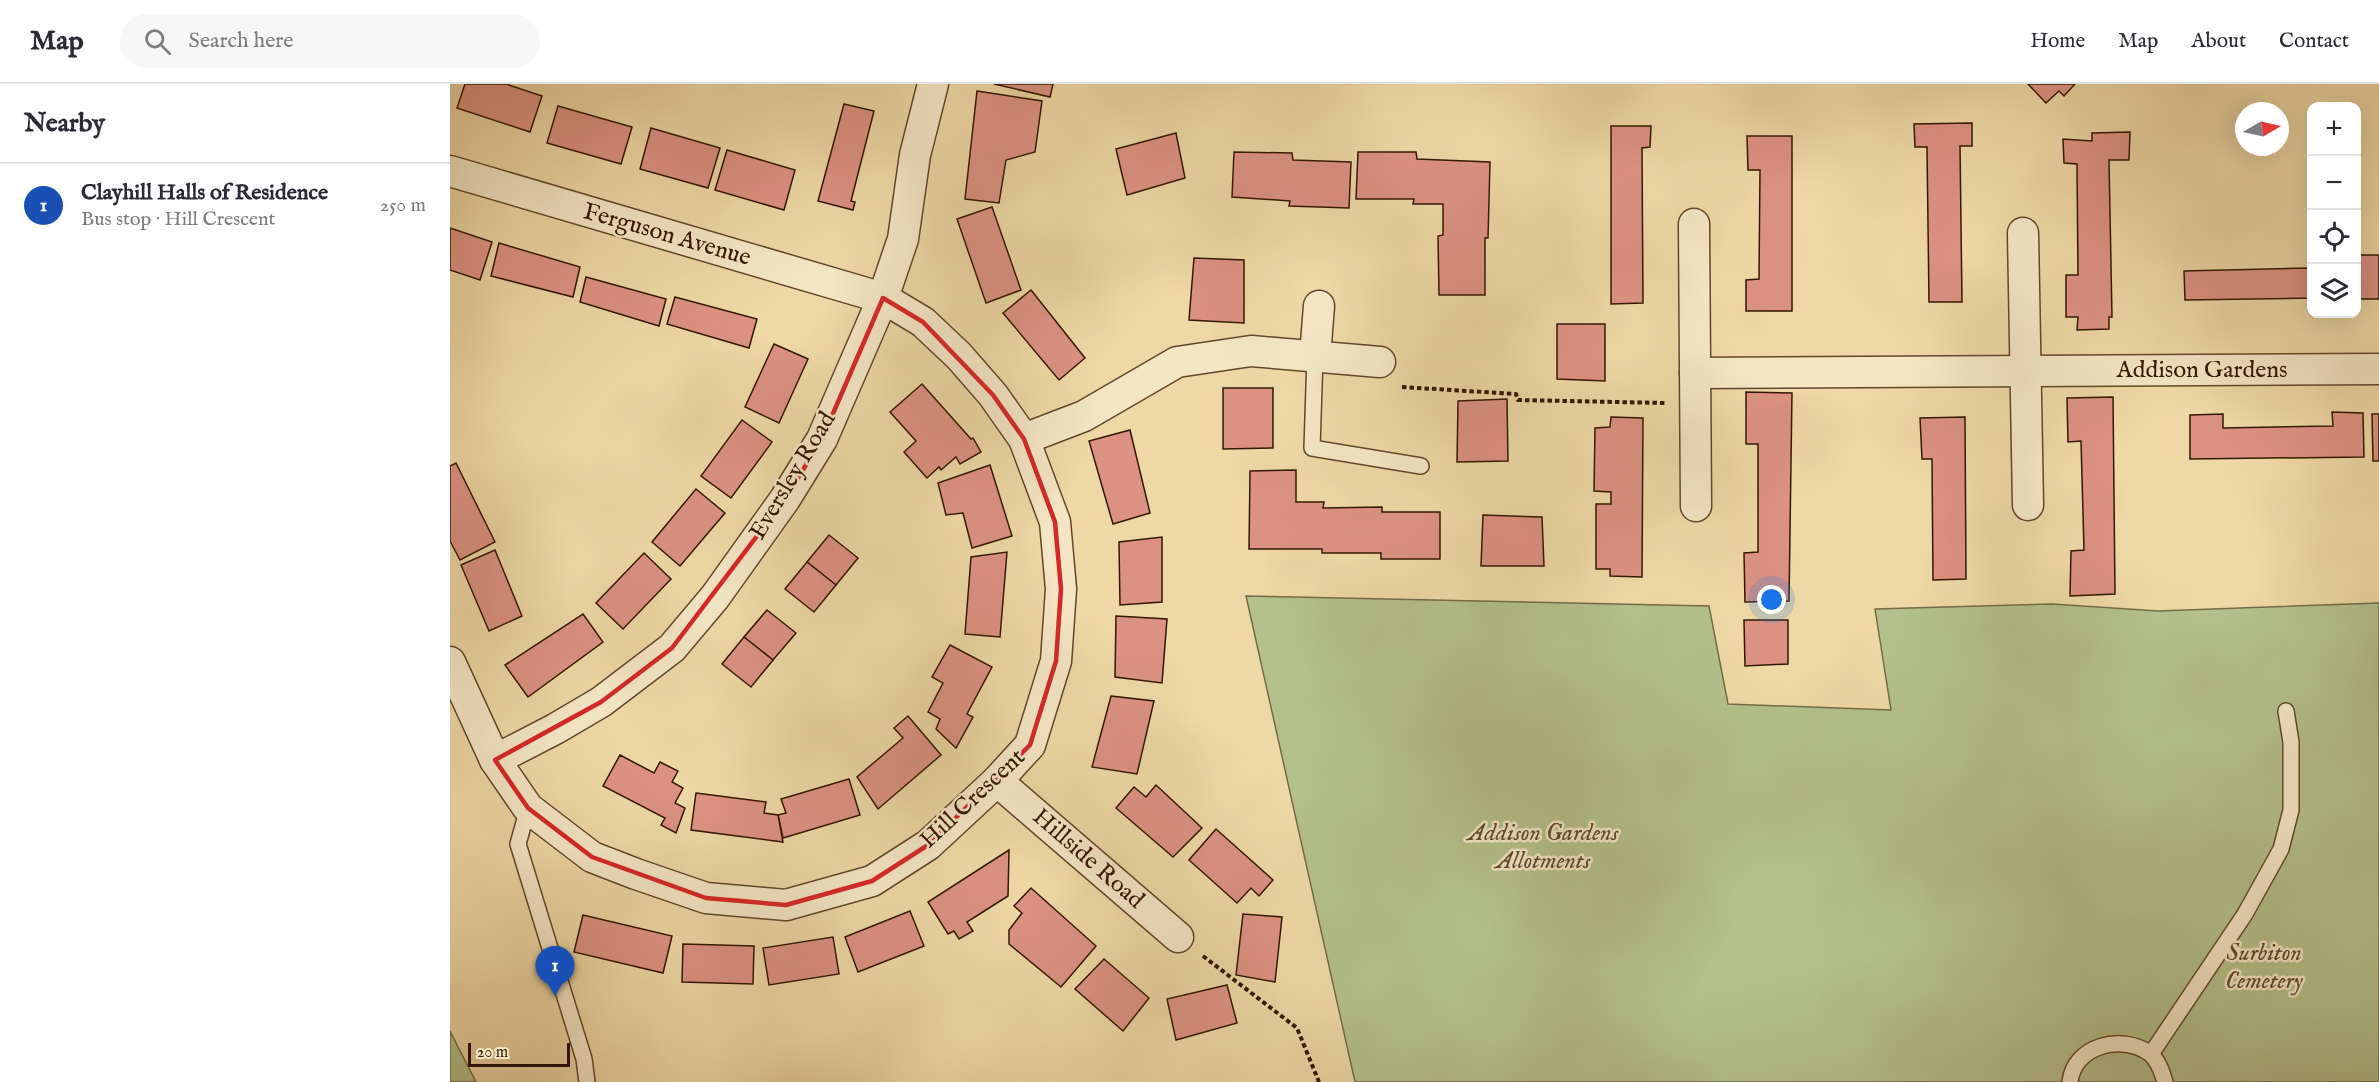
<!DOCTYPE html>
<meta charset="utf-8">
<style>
:root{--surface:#fff;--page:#f7f7f7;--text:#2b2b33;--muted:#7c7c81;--line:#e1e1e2;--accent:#8f2418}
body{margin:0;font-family:"IM FELL English",serif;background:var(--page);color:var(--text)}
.controls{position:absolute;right:18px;top:18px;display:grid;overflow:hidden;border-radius:12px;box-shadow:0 6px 24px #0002}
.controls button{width:54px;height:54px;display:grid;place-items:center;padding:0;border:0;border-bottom:2px solid var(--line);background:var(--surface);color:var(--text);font:30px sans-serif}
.compass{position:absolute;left:1785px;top:18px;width:54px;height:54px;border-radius:50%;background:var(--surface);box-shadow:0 6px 24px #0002;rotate:81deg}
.scale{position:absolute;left:18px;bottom:15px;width:102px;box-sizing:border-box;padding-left:6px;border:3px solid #331700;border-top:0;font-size:16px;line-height:21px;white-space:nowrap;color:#331700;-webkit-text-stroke:4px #f4e6c5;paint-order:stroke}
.you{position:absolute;left:1322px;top:516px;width:21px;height:21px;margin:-15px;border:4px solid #fff;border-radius:50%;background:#1a73e8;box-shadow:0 0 0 9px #1a73e833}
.badge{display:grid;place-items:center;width:39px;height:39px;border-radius:50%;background:var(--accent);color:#fff;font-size:20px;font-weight:700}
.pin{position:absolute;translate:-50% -50px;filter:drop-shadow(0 2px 3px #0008)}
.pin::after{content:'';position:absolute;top:32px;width:21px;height:18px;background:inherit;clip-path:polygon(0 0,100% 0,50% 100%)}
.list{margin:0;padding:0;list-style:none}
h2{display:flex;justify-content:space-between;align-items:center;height:78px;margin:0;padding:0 24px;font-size:26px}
h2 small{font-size:20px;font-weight:400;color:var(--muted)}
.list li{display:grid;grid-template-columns:39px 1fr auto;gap:18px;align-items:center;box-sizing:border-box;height:84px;padding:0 24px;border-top:2px solid var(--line)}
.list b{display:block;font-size:22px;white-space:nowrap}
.list p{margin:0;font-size:20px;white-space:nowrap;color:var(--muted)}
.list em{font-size:20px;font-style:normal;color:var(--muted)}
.icon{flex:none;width:33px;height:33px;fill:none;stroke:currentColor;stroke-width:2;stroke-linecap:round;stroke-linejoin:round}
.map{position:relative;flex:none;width:1929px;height:998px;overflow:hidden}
header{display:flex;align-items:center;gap:36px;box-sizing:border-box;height:84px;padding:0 30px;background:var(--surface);border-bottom:2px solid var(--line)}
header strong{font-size:28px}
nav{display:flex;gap:33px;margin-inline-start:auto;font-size:21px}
.search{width:420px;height:54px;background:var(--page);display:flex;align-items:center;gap:15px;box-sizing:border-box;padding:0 21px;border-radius:33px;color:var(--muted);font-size:22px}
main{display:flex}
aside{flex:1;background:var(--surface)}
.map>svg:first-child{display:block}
</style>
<header>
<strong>Map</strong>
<div class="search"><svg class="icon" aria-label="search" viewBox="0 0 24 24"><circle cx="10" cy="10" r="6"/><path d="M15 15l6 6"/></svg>Search here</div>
<nav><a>Home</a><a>Map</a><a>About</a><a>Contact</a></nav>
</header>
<main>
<aside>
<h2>Nearby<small></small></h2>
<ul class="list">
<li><span class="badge" style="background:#1a4fb4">1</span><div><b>Clayhill Halls of Residence</b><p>Bus stop · Hill Crescent</p></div><em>250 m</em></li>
</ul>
</aside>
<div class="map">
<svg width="1929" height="998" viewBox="0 0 1929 998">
<rect width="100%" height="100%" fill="#eed8a6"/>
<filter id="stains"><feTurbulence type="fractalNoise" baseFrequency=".00333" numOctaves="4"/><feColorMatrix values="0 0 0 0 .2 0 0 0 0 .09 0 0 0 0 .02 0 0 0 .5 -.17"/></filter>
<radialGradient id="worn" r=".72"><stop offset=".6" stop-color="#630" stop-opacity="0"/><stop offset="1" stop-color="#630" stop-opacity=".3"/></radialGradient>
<!-- green -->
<g fill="#b3c08b" stroke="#736c46" stroke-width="1.5">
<path d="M796 512 1259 522 1278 620 1441 626 1425 525 1602 520 1708 527 1929 519V998H905Z"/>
<path d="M0 947 26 998H0Z"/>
</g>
<!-- building -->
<g fill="#dc9282" stroke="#331700" stroke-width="1.5">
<path d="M15 0H56L92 12 80 48 7 24Z"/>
<path d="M544 0H603L600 13Z"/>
<path d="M1578 0H1625L1614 12 1609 7 1596 19Z"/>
<path d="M527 7 592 17 585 68 556 76 549 119 515 115Z"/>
<path d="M394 20 424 27 401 117 405 118 403 126 368 117Z"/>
<path d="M108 22 182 43 171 80 97 59Z"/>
<path d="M1522 39V62H1510L1512 218H1479L1477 63H1465L1464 40Z"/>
<path d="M1161 42H1201L1200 63 1192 64 1193 219 1161 220Z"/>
<path d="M201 44 270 64 258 104 190 85Z"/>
<path d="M1680 48 1679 76H1659L1662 233H1659V245L1627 246 1628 233H1616V191H1628L1627 80 1614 79 1613 55 1642 57V49Z"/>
<path d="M726 49 735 94 677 111 666 65Z"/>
<path d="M1297 52H1342V227H1296V196L1309 195 1310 86H1298Z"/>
<path d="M277 66 345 86 334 126 265 106Z"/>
<path d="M784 68 842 69 843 76 901 78 899 124 839 122 840 117 782 113Z"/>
<path d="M908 68H966L967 75 1040 78 1038 154H1035V211H989L988 152 993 151V120H963L964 115H906Z"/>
<path d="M542 123 571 206 536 219 507 135Z"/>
<path d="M0 144 42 158 30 196 0 186Z"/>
<path d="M49 159 130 183 123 213 41 192Z"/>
<rect x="1906" y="171" width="23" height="44"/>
<path d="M744 174 794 176V239L739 236Z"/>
<path d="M1862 184V214L1735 216 1734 187Z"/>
<path d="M136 193 216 215 209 242 130 218Z"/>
<path d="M581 206 635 274 609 296 553 229Z"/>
<path d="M225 213 307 235 299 264 217 240Z"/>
<path d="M1107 240H1155V297L1107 295Z"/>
<path d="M324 260 358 275 329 339 295 323Z"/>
<path d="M472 300 521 355 523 354 531 368 510 380 506 373 491 386 489 383 477 394 454 368 466 357 440 328Z"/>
<path d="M773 304H823V364L773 365Z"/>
<path d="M1296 308 1342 309 1339 517 1295 518 1294 469 1308 468V360H1296Z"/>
<path d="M1663 313 1665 510 1620 512 1621 467 1634 466 1631 357 1618 358 1617 314Z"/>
<path d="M1057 315 1058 377 1007 378 1008 317Z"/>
<path d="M1882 328 1913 329 1914 373 1740 375V331L1773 330V344L1883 342Z"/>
<path d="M1922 330H1929V377H1923Z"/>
<path d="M1161 333 1193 334 1192 493 1160 492V485H1146V420H1161V408L1144 407 1145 344 1160 343Z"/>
<path d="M1515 333 1516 495 1483 496 1482 375H1472L1470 334Z"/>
<path d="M292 336 322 358 281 414 251 392Z"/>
<path d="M680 346 700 429 663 440 639 357Z"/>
<path d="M6 379 45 458 10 476 0 457V382Z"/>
<path d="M540 381 562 452 522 464 513 429 496 431 488 399Z"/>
<path d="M846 386V418H874L873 424 932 423V428H990V475H931V469H872V465H799L800 387Z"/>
<path d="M246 405 275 429 230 482 202 458Z"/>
<path d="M1033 431 1092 433 1094 482H1031Z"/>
<path d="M379 451 408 474 386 501 357 478Z"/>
<path d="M712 453V518L670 521 669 458Z"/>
<path d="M45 466 72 532 39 547 11 481Z"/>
<path d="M557 468 550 553 515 550 521 473Z"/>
<path d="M194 469 221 495 173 545 146 519Z"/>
<path d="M357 478 386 501 364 528 335 505Z"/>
<path d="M317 526 346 549 323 576 294 553Z"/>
<path d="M133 530 153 558 78 613 55 581Z"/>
<path d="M666 532 717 535 712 599 665 593Z"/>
<path d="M1294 536H1338V580L1295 582Z"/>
<path d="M294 553 323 576 301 603 272 580Z"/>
<path d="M500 561 542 583 517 630 523 633 506 664 486 645 490 635 478 628 493 599 482 593Z"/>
<path d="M661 612 704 617 687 690 642 683Z"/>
<path d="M458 632 491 671 428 725 407 693 453 654 444 644Z"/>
<path d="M170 671 204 689 210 678 228 687 222 698 233 704 225 719 235 724 226 749 211 741 215 734 153 702Z"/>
<path d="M399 695 410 731 333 754 328 731 336 729 331 715Z"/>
<path d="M706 701 752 744 723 773 666 724 684 703 696 713Z"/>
<path d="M246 709 316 718 314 729 328 731 333 758 241 746Z"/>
<path d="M766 745 823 796 809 812 801 804 787 819 739 776Z"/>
<path d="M559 766 558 812 517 838 523 847 509 855 504 847 498 850 478 818Z"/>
<path d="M581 804 646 862 611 903 559 860V846L572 829 564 822Z"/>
<path d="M460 827 474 862 408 888 395 853Z"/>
<path d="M793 830 832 833 825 898 786 891Z"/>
<path d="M133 831 222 852 213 889 124 868Z"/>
<path d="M383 853 389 890 319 901 313 864Z"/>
<path d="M233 860 304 862 303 900 232 898Z"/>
<path d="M654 875 699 914 673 947 625 905Z"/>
<path d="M777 901 787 939 726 956 717 915Z"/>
</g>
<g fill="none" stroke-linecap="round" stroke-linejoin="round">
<!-- lane casing -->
<g stroke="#62472a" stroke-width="18">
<g id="lane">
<path d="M865 272 862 364 971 382"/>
<path d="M78 724 68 760 134 975 137 998"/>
<path d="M1701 970 1795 830 1831 765 1841 726V658L1836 627"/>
<path d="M1620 998C1624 961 1672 950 1699 969 1708 975 1712 988 1715 998"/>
</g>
</g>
<!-- street casing -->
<g stroke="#62472a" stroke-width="33">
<g id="street">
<path d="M0 87 433 214 473 238 509 272 543 311 574 355 605 438 611 505 606 577 580 661 547 697 478 761 422 797 336 821 256 814 186 790 142 773 78 724 45 676 0 578"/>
<path d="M1244 140 1246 422"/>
<path d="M1573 149 1578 421"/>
<path d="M865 272 869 222"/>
<path d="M1245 289 1929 285"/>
<path d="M574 355 634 332 727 278 801 267 930 278"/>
<path d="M45 676 105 645 151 618 222 564 265 513 335 415 372 355 433 214 453 155 465 71 483 0"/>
<path d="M547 697 728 853"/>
</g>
</g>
<!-- path -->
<g stroke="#331700" stroke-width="4" stroke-dasharray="4.5 3" stroke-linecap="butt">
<path d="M952 303 1066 310 1068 316 1215 319"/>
<path d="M753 872 847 944 869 998"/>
</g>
<!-- lane -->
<use href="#lane" stroke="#f4e6c5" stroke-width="15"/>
<!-- street -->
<use href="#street" stroke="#f4e6c5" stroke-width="30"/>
</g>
<!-- marked area -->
<path fill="none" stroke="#d62828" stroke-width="4.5" stroke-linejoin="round" d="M433 214 473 238 543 311 574 355 605 438 611 505 606 577 580 661 478 761 422 797 336 821 256 814 142 773 78 724 45 676 151 618 222 564 335 415 372 355Z"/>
<g text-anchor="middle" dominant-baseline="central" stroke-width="5" stroke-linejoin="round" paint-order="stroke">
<!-- street labels -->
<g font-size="24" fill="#331700" stroke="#f4e6c5">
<text transform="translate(217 151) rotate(16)">Ferguson Avenue</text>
<text x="1752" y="286">Addison Gardens</text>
<text transform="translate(343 392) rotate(-59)">Eversley Road</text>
<text transform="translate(523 715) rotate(-43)">Hill Crescent</text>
<text transform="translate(638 775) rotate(41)">Hillside Road</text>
</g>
<!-- park labels -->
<g font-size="24" font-style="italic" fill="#594a2a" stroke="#f4e6c5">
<text x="1093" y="749">Addison Gardens<tspan x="1093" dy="28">Allotments</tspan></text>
<text x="1814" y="869">Surbiton<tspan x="1814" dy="28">Cemetery</tspan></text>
</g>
</g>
<rect width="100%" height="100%" filter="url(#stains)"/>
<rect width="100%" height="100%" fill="url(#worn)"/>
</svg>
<div class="controls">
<button>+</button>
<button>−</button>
<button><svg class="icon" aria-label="locate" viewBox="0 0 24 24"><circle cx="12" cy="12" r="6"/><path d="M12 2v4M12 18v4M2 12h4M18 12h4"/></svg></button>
<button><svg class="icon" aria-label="layers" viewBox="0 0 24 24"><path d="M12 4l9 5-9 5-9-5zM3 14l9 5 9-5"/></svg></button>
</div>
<svg class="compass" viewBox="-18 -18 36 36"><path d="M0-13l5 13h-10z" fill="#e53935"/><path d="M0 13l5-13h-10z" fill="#7c7c81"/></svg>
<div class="scale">20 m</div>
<div class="you"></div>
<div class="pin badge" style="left:105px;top:912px;background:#1a4fb4">1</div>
</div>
</main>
